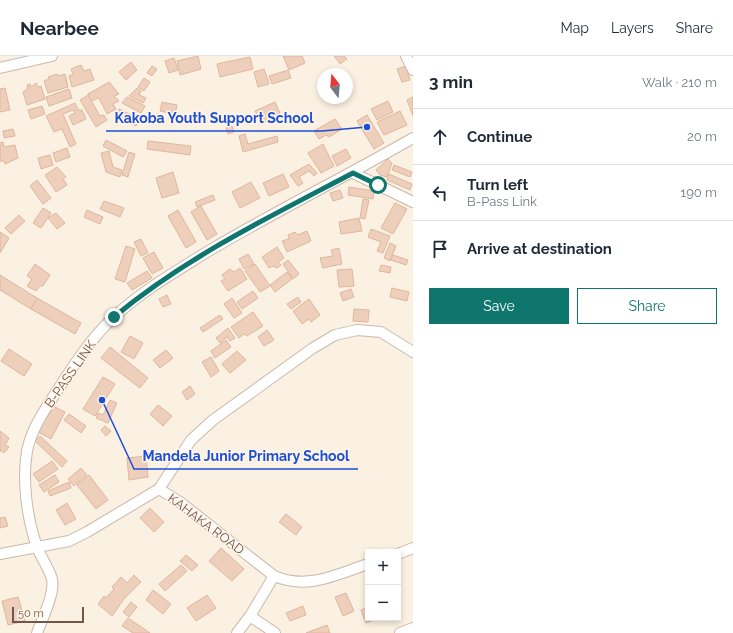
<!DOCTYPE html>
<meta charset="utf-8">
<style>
:root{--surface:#fff;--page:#f6f6f7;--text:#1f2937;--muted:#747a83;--line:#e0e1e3;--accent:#0f766e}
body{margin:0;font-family:Raleway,sans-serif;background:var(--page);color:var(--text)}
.controls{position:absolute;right:12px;bottom:12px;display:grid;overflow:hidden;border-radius:0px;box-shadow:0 2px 6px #0003}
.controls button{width:36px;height:36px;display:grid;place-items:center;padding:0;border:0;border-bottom:1px solid var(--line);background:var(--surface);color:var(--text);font:20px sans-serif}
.compass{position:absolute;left:317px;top:12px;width:36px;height:36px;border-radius:50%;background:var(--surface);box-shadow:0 2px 6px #0003;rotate:344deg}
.scale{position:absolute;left:12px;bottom:10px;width:72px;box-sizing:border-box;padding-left:4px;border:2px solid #71574a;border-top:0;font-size:11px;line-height:14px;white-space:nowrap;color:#71574a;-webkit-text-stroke:3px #fef5e8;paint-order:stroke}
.stop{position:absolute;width:12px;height:12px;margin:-9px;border:3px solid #0f766e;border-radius:50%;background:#fff}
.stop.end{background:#0f766e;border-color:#fff;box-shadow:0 1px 4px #0008}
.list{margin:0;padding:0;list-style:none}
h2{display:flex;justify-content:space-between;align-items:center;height:52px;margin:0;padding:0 16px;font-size:17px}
h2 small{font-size:13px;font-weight:400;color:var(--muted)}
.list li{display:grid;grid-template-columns:26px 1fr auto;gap:12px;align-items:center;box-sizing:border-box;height:56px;padding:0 16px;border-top:1px solid var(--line)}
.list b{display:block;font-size:15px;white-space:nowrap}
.list p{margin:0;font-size:13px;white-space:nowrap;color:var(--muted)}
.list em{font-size:13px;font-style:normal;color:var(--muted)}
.actions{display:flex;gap:8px;padding:12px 16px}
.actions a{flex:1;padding:9px 0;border:1px solid var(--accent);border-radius:0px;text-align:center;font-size:14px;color:var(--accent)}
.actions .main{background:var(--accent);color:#fff}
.icon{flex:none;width:22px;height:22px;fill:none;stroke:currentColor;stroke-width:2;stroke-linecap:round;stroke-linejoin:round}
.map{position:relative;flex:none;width:413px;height:577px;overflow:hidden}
header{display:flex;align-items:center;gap:24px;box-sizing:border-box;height:56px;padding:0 20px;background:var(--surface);border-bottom:1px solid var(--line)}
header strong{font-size:19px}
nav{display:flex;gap:22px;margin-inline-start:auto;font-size:14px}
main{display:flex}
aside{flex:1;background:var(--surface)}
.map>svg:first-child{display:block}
</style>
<header>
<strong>Nearbee</strong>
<nav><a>Map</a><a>Layers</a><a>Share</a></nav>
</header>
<main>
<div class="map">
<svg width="413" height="577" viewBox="0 0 413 577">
<rect width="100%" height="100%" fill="#fbf1e2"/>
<!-- building -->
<g fill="#eecfbb" stroke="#e0b69d">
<path d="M198 0 201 13 180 19 177 5Z"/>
<path d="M283 0H302L305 7 289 14Z"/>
<path d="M334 0H344L347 3 340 8Z"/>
<path d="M250 1 253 13 220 21 217 8Z"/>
<path d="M174 2 178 14 169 17 165 5Z"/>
<path d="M131 6 137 14 126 24 119 16Z"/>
<path d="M81 9 84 15 90 13 94 24 72 31 69 20 73 18 71 13Z"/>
<path d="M152 10 157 13 152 20 147 17Z"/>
<path d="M406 10 410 24 402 26 397 13Z"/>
<path d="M264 13 269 28 258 31 254 16Z"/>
<path d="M288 14 291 22 272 28 269 20Z"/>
<path d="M57 18 58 20 65 18 68 31 48 37 44 25 49 23 48 21Z"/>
<path d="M144 22 150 26 144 35 138 31Z"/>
<path d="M109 26 119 38 114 40 119 45 113 48 116 53 107 58 99 42 91 45 88 38Z"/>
<path d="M36 27 38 31 41 30 45 43 27 49 23 36 28 32 27 29 30 28 31 31Z"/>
<path d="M5 32 10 54 0 56V33Z"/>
<path d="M137 32 141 35 139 39 146 42 143 47 129 40Z"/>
<path d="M69 33 72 42 49 50 46 41Z"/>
<path d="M88 39 100 60 104 59 107 64 96 71 80 44Z"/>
<path d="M127 41 145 50 141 57 122 47Z"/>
<path d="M413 41V60L407 44Z"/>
<path d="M388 45 393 56 377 64 371 53Z"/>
<path d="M162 46 177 49 175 58 160 55Z"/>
<path d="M275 46 280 57 262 68 255 55Z"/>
<path d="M75 47 78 54H82L86 63 73 69 69 60 75 57 73 54 63 58 76 88 70 91 62 73 54 76 46 60Z"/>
<path d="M42 50 45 58 31 63 28 54Z"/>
<path d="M119 53 139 62 136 70 115 60Z"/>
<path d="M400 55 407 69 384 79 377 66Z"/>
<path d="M367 59 384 87 374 93 357 65Z"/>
<path d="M335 63 342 73 329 81 326 79 319 83 314 75Z"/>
<path d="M232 70 234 76 228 78 226 72Z"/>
<path d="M13 73 15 80 4 82 3 75Z"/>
<path d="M245 78 248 88 277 80 278 86 243 96 239 80Z"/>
<path d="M106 84 127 95 123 101 103 90Z"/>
<path d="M148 85 191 90 190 99 147 93Z"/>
<path d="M3 86 4 91 15 89 18 102 5 108 4 105H0V87Z"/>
<path d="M323 88 334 110 321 117 308 97Z"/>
<path d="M67 92 70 101 56 106 53 97Z"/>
<path d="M346 93 351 102 337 110 332 100Z"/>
<path d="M109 95 113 111 122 114 120 121 106 116 101 97Z"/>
<path d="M129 96 135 98 128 121 122 119Z"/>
<path d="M50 99 53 109 41 113 38 102Z"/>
<path d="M388 103 392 107 387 121 380 119 376 114Z"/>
<path d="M309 108 317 117 314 120 309 115 299 121 303 127 298 130 290 119Z"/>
<path d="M394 109 412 116 410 121 392 114Z"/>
<path d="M57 111 66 121 63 123 67 129 56 136 45 119Z"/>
<path d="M173 116 179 137 162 142 156 122Z"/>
<path d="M283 118 289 131 269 140 263 127Z"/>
<path d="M389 118 412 128 410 134 387 124Z"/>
<path d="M37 124 51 142 43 148 30 130Z"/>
<path d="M251 126 260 142 240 152 232 136Z"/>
<path d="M349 131 374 135 373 143 348 139Z"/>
<path d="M340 134 343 142 333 145 330 137Z"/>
<path d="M213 139 215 144 197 151 195 146Z"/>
<path d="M363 143 369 144 365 163 360 162Z"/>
<path d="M104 145 124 152 120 161 100 153Z"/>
<path d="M395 147 407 153 393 178 381 172Z"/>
<path d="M201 150 217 178 207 184 191 156Z"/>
<path d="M43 152 51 157 41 172 33 167Z"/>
<path d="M87 154 103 161 100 168 84 161Z"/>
<path d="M178 154 196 186 186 192 168 160Z"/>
<path d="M56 157 65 167 57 173 48 162Z"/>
<path d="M19 159 25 165 11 178 5 172Z"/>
<path d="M359 162 362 175 341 178 339 166Z"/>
<path d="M371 173 390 180 383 197 377 195 381 186 368 181Z"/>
<path d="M307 175 311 185 287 196 282 185 289 183 288 179 295 176 298 179Z"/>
<path d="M0 176 9 182 0 197Z"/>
<path d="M141 183 148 197 141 200 134 186Z"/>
<path d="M390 187 396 190 390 205 384 202Z"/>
<path d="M126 190 135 193 125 226 115 223Z"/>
<path d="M277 191 284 202 278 206 281 209 277 212 273 210 269 212 262 201Z"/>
<path d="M339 192 342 208 323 212 320 202 333 200 331 194Z"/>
<path d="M154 196 163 212 152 218 143 202Z"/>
<path d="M248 198 254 208 244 213 239 203Z"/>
<path d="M393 199 408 204 406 209 391 204Z"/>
<path d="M288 204 299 218 293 223 283 208Z"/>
<path d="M35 208 50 219 43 230H40L36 235 27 230 32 223 27 220Z"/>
<path d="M255 208 270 230 260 236 245 215Z"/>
<path d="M381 209 391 211 390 217 379 215Z"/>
<path d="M240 212 247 223 228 235 221 225 225 223 222 219 230 213 234 216Z"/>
<path d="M352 213 354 230 339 231 337 214Z"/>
<path d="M147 215 152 222 132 234 127 227Z"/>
<path d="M287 216 292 223 275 236 270 229Z"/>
<path d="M0 219 37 242 31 253 0 234Z"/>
<path d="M392 232 409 236 407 245 390 241Z"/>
<path d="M351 233 354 241 343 245 340 237Z"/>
<path d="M253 235 258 242 242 253 237 246Z"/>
<path d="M167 239 171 248 163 251 159 243Z"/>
<path d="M298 241 301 246 291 253 287 248Z"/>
<path d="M37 242 81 267 75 278 31 253Z"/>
<path d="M232 242 242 257 234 262 224 248Z"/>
<path d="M309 243 320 259 311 266 309 263 302 268 293 255Z"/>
<path d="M354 253 369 254 368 266 353 265Z"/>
<path d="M253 256 263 270 247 280 244 278 239 282 231 271Z"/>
<path d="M220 259 223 263 203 276 200 272Z"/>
<path d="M228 272 235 282 230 285 227 281 220 287 216 282Z"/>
<path d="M267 274 274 284 264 290 258 281Z"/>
<path d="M130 280 143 287 134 303 121 296Z"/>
<path d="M226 284 231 291 215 302 211 295Z"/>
<path d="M110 291 148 322 140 332 101 302Z"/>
<path d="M9 293 32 308 24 320 1 305Z"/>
<path d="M166 294 173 302 160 312 153 304Z"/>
<path d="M237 295 246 304 230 317 222 308Z"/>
<path d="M211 301 219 315 211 321 202 306Z"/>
<path d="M103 321 115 328 95 360 83 353Z"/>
<path d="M190 330 195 338 187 344 182 336Z"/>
<path d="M110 344 117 347 108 367 96 362 98 357 103 359Z"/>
<path d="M158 349 172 360 163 370 150 358Z"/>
<path d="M53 350 65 356 51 383 38 376Z"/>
<path d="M69 358 86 370 81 377 64 364Z"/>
<path d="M105 370 111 375 106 380 101 374Z"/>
<path d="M0 375 9 382 5 389 9 391 4 397 1 394 0 396Z"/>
<path d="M40 380 67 405 62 411 35 385Z"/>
<path d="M146 400 148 421 129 424 127 402Z"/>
<path d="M52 405 58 413 39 426 33 418Z"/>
<path d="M81 412 87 419 74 430 68 423Z"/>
<path d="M55 419 59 426 44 436 39 429Z"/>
<path d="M89 419 108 444 96 453 77 429Z"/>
<path d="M69 426 71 432 50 440 48 435Z"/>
<path d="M67 447 76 463 65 469 56 454Z"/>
<path d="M150 452 164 466 154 476 140 462Z"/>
<path d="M286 458 302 471 296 479 279 466Z"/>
<path d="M5 461 8 470 0 472V462Z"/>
<path d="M221 492 244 513 232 525 209 505Z"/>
<path d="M186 499 198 509 192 515 180 505Z"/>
<path d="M181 509 187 515 165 535 159 528Z"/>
<path d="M134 519 141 526 124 543 112 560 98 548 104 540 106 542 114 533 112 531 121 521 127 527Z"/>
<path d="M153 534 171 548 163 558 146 544Z"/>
<path d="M346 537 354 555 343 560 335 541Z"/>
<path d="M207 539 216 552 196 565 187 552Z"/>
<path d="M18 541 25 565 8 569 2 545Z"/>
<path d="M131 546 137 551 129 561 123 556Z"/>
<path d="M303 550 306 559 290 565 286 557Z"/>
<path d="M368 551V562H379L366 567 361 554Z"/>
<path d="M128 562 150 577H133L122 570Z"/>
<path d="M327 569 330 577H306Z"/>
</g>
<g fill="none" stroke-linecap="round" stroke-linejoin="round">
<!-- street casing -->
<g stroke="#cbb8aa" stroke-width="12">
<g id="street">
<path d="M406 0 413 14"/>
<path d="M0 12 52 0"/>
<path d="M353 117 413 146"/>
<path d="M159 433 191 384 213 364 313 292 335 279 357 274 381 276 413 296"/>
<path d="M0 498 69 485 87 476 159 433 180 446 274 520C308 534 335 519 368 508"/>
<path d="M398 498 413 492"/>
<path d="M250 560 275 577"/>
<path d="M37 577C42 563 55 538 52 523 49 512 41 502 37 491 27 462 22 425 27 395 32 371 46 352 59 332 75 307 92 281 115 260 142 235 175 216 207 196 274 156 345 121 413 82"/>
<path d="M237 577 250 560 274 520"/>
<path d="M400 577 413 572"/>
</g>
</g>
<!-- street -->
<use href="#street" stroke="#fff" stroke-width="10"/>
</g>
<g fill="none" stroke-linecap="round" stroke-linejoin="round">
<!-- route -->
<path stroke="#0f766e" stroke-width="5" d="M114 261C186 201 271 160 353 117L378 129"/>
</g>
<g text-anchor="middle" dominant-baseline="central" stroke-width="3" stroke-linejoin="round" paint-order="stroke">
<!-- street labels -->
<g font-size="13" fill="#71574a" stroke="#fef5e8">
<text transform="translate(70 318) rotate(-55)">B-PASS LINK</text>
<text transform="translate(206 468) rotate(37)">KAHAKA ROAD</text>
</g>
</g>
<!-- callouts -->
<path fill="none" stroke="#1d4ed8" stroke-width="1.5" d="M367 71L322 75H106M102 344L134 413H358"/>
<g fill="#1d4ed8" stroke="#fef5e8" stroke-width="1.5">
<circle cx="367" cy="71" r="4"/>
<circle cx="102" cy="344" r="4"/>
</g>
<g font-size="14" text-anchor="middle" font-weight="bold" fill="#1d4ed8" stroke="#fef5e8" stroke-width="3" stroke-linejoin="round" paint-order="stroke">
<text x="214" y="67">Kakoba Youth Support School</text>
<text x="246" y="405">Mandela Junior Primary School</text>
</g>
</svg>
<div class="controls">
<button>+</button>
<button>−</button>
</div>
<svg class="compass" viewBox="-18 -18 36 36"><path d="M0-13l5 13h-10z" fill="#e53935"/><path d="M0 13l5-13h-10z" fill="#747a83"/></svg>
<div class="scale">50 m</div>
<div class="stop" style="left:378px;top:129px"></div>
<div class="stop end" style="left:114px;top:261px"></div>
</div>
<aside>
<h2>3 min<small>Walk · 210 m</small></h2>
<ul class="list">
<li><svg class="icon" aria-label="ahead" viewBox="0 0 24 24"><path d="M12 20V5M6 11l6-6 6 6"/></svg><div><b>Continue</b></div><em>20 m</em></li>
<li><svg class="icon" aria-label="left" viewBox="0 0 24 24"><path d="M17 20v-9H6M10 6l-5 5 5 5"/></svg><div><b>Turn left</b><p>B-Pass Link</p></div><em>190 m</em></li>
<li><svg class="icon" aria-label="arrive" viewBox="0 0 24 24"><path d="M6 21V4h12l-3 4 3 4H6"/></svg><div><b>Arrive at destination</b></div></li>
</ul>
<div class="actions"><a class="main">Save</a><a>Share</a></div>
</aside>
</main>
